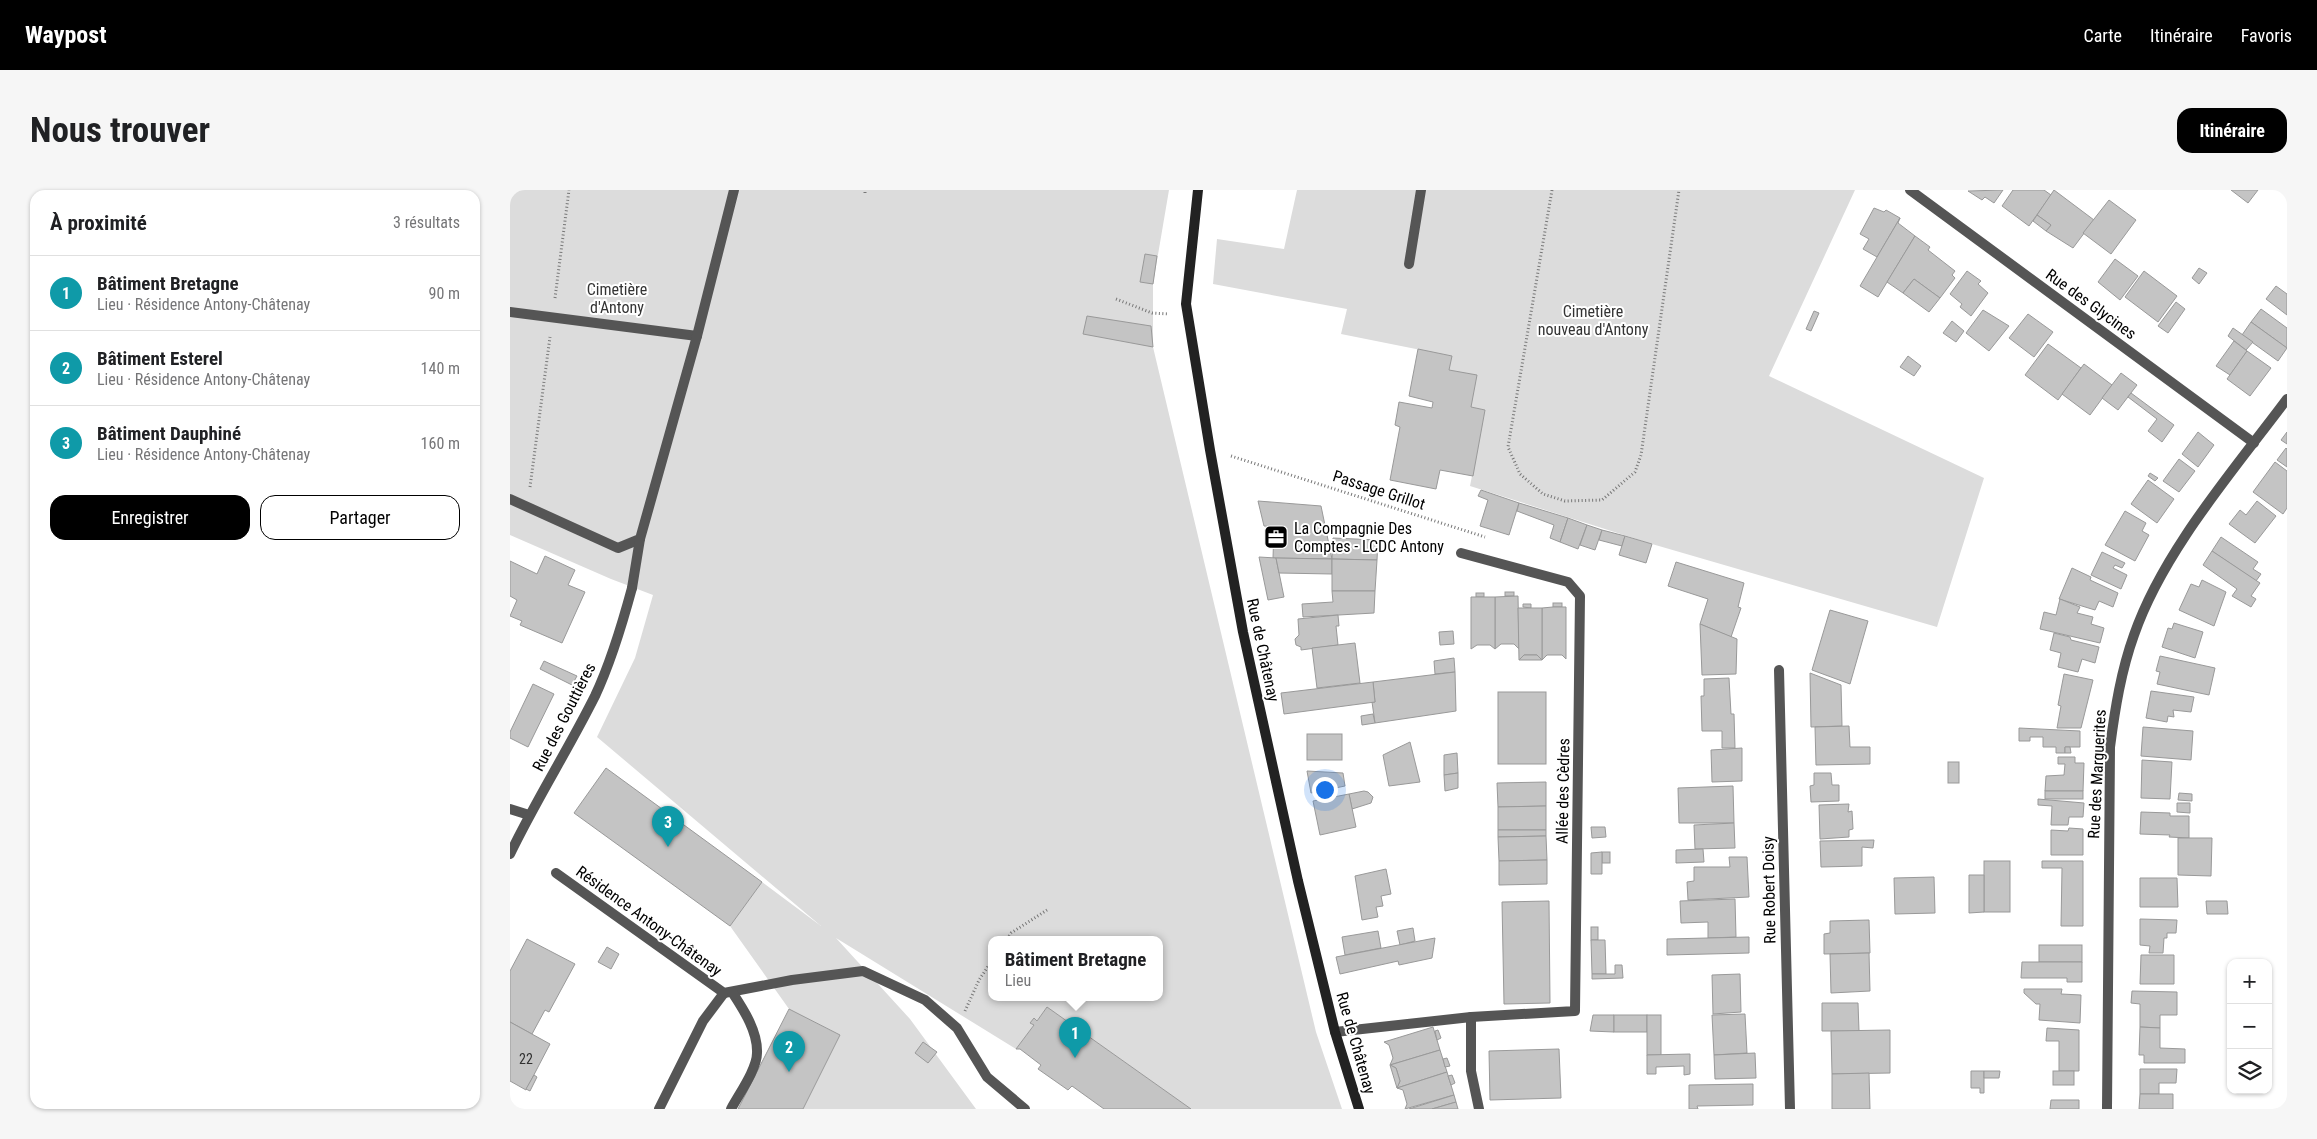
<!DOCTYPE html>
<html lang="fr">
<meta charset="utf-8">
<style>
:root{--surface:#fff;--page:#f6f6f6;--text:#202124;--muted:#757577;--line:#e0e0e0;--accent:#000}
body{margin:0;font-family:"Roboto Condensed",sans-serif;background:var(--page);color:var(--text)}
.controls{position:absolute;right:15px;bottom:15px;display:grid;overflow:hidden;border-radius:10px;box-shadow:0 1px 4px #0004}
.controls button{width:45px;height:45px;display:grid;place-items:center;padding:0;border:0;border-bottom:1px solid var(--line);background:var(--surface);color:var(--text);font:25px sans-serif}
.you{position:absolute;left:814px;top:599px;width:18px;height:18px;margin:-12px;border:4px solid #fff;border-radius:50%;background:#1a73e8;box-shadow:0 0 0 8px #1a73e833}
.badge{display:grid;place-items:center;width:32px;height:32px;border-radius:50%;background:var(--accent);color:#fff;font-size:16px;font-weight:700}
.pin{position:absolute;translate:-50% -41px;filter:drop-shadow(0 1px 2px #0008)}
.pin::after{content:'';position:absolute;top:26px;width:18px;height:15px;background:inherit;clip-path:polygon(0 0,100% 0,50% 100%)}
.popup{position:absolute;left:478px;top:746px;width:175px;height:65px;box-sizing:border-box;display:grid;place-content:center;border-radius:10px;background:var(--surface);filter:drop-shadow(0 1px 4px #0005);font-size:16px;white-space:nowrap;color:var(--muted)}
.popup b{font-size:19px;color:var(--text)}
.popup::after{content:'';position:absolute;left:50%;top:100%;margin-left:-10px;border:10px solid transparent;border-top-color:var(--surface)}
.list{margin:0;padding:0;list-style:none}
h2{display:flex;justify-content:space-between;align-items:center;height:65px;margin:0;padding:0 20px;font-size:21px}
h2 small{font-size:16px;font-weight:400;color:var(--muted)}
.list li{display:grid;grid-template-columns:32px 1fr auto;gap:15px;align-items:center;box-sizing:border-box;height:75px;padding:0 20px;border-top:1px solid var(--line)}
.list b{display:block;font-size:19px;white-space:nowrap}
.list p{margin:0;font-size:16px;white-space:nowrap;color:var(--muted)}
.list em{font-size:16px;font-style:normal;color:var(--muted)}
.actions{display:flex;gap:10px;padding:15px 20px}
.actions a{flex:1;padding:11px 0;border:1px solid var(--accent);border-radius:15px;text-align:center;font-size:18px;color:var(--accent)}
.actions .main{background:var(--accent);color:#fff}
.icon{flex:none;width:28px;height:28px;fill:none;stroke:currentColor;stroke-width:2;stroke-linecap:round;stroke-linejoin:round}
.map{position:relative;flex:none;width:1777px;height:919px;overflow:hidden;border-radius:15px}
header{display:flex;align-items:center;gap:30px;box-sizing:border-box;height:70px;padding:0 25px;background:var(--accent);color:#fff}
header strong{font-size:24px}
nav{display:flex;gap:28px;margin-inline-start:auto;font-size:18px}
.intro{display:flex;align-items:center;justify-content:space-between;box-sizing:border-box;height:120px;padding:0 30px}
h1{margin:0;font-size:35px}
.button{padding:12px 22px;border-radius:15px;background:var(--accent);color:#fff;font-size:18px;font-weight:700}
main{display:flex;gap:30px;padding:0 30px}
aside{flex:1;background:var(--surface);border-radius:15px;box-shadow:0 1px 4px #0004}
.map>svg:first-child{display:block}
</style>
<header>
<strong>Waypost</strong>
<nav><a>Carte</a><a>Itinéraire</a><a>Favoris</a></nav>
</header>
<div class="intro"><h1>Nous trouver</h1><a class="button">Itinéraire</a></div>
<main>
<aside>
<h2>À proximité<small>3 résultats</small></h2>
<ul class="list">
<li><span class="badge" style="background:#0f9aa8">1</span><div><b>Bâtiment Bretagne</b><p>Lieu · Résidence Antony-Châtenay</p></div><em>90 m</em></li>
<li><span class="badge" style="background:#0f9aa8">2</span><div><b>Bâtiment Esterel</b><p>Lieu · Résidence Antony-Châtenay</p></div><em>140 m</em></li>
<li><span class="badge" style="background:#0f9aa8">3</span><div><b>Bâtiment Dauphiné</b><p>Lieu · Résidence Antony-Châtenay</p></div><em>160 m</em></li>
</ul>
<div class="actions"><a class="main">Enregistrer</a><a>Partager</a></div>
</aside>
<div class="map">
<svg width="1777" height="919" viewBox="0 0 1777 919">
<rect width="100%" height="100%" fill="#fff"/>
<!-- green -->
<g fill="#dcdcdc" fill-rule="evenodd">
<path d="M0 0H659L643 94V157L806 842 832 919H681L537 817 506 859 326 748 400 829 466 919H293L330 845 279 819 220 736 252 692 311 736 87 547 125 468 143 405 101 389 0 345ZM481 749H649V807H481Z"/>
<path d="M787 0H1345L1259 186 1474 288 1427 437 1142 354 960 296 975 220 961 217 939 180 941 166 831 144 837 119 703 94 707 49 774 59Z"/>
</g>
<!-- building -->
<g fill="#c4c4c4" stroke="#999">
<path d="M1493 0 1484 13 1475 7 1472 10 1458 1Z"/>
<path d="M1503 0H1534L1541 5 1519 36 1492 16Z"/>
<path d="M1544 0 1584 30 1563 58 1536 41 1541 35 1527 25Z"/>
<path d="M1721 0H1748L1738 13Z"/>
<path d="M1599 10 1626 30 1601 64 1573 43Z"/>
<path d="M1364 18 1374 22 1376 20 1390 28 1367 67 1353 59 1359 49 1350 44Z"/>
<path d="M1527 25 1541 35 1536 41 1523 31Z"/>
<path d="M1390 28 1388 33 1405 46 1368 107 1350 96Z"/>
<path d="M1405 46 1420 57 1418 60 1445 81 1442 85 1445 88 1430 108 1404 89 1393 103 1377 92Z"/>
<path d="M635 64 647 66 643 94 630 92Z"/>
<path d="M1605 69 1628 86 1610 110 1588 92Z"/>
<path d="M1689 78 1697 83 1689 94 1682 88Z"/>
<path d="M1457 81 1471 91 1468 94 1478 103 1461 126 1450 117 1452 114 1440 104Z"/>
<path d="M1634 81 1667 106 1648 132 1615 107Z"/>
<path d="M1404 89 1430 108 1419 122 1393 103Z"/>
<path d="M1766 96 1777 104V125L1756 109Z"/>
<path d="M1666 112 1675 119 1658 143 1648 136Z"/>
<path d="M1751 119 1777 138V158L1741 132Z"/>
<path d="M1473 120 1499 136 1479 161 1456 143Z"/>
<path d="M1304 121 1309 123 1301 141 1296 139Z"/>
<path d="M1518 124 1543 142 1524 167 1499 148Z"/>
<path d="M577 126 641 136 643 157 573 144Z"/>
<path d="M1442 131 1454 141 1446 152 1433 143Z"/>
<path d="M1741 132 1777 158 1768 171 1732 145Z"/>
<path d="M1723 138 1743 152 1736 160 1718 146Z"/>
<path d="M1724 151 1737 161 1720 185 1706 176Z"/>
<path d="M1538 154 1571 178 1548 210 1515 185Z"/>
<path d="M908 159 942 166 939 180 967 185 961 217 975 220 963 286 930 280 926 299 880 290 890 237 885 235 889 212 922 218 923 212 899 206Z"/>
<path d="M1737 161 1761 178 1740 206 1717 189Z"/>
<path d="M1398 166 1411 176 1404 186 1390 177Z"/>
<path d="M1574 174 1602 195 1580 225 1552 204Z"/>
<path d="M1611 183 1627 195 1608 220 1592 208Z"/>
<path d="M1621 203 1664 235 1652 252 1638 241 1647 229 1618 207Z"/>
<path d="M1688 242 1704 255 1688 277 1672 264Z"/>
<path d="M1777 242V254L1771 250Z"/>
<path d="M1776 258 1777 259V277L1767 270Z"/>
<path d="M1669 269 1685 281 1669 302 1653 291Z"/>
<path d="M1765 272 1777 281V318L1773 324 1743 302Z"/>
<path d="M1640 283 1648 288 1645 291 1638 286Z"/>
<path d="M1638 290 1664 309 1647 333 1621 314Z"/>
<path d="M971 300 1009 313 999 345 970 336 978 310 968 306Z"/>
<path d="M748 311 811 316 822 369 763 368 764 337 754 336Z"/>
<path d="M1747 311 1766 326 1745 353 1719 334 1730 320 1736 325Z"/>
<path d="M1009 313 1058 328 1050 352 1040 348 1044 335 1007 321Z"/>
<path d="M1615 321 1636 333 1632 341 1639 345 1625 371 1595 355Z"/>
<path d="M1058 328 1077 335 1068 359 1050 352Z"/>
<path d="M1077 335 1092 340 1085 360 1070 355Z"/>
<path d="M1092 340 1115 346 1112 356 1089 350Z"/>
<path d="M1115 346 1142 354 1136 373 1109 365Z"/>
<path d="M1711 347 1748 372 1743 379 1751 384 1746 391 1702 361Z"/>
<path d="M823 348 868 350 867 370 822 369Z"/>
<path d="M1702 361 1750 393 1741 406 1746 409 1741 417 1722 406 1727 399 1693 375Z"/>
<path d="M1592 362 1615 373 1612 378 1605 375 1603 378 1617 385 1611 399 1581 385Z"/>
<path d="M35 366 65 380 58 395 75 402 52 453 10 435 12 431 0 426 7 410 0 406V371L27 384Z"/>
<path d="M749 367 766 368 774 407 758 410Z"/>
<path d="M766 368 822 369V384L769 383Z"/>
<path d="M822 369 867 370 865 401H822Z"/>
<path d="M1166 372 1234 393 1228 417 1231 418 1221 447 1190 434 1198 409 1158 396Z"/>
<path d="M1562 378 1581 387 1580 390 1608 403 1603 417 1589 411 1585 420 1549 409Z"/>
<path d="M1692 390 1716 402 1704 436 1669 420 1681 394 1689 397Z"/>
<path d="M822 401H865L864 423 793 427 792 414 823 412Z"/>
<rect x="995" y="402" width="9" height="4"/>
<rect x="966" y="403" width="8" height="4"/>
<path d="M1008 406 1009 459 1004 454H991L985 459V407Z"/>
<path d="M961 407H985V459L980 455H967L961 459Z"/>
<path d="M1550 409 1570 417 1567 423 1583 427 1581 434 1594 438 1590 453 1530 439 1534 422 1546 425Z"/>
<rect x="1043" y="413" width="9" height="4"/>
<path d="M1013 414H1021V418L1013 417Z"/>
<path d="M1043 417H1056V469L1052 465H1037L1032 470V418Z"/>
<path d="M1008 418H1032V470L1027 465H1014L1009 470Z"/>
<path d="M1320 420 1358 431 1340 494 1302 480Z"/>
<path d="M828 425 829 436H826L828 455 791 460V457L786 455 785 449 789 445 788 429Z"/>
<path d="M1664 433 1693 442 1685 468 1652 457 1658 438 1662 439Z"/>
<path d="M1190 434 1227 449 1226 484 1192 485Z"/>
<path d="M943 441 944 454 930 455 929 442Z"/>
<path d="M1544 443 1560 447 1561 450 1589 457 1585 473 1572 469 1568 482 1548 477 1551 463 1540 460Z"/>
<path d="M845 453 850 493 807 498 802 458Z"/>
<path d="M1014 465H1027L1032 470H1009Z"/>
<path d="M1650 466 1705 478 1699 505 1647 494 1650 482 1646 481Z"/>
<path d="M944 468 945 482 925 484 924 471Z"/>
<path d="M34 471 67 486 62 495 30 479Z"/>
<path d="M945 482 946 521 865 533 862 512H865L863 492Z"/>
<path d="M1300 483 1331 495 1332 536 1301 537Z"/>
<path d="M1554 484 1583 490 1571 538H1547L1551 516 1548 515Z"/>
<path d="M1219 488 1221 524H1224L1225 558H1212V541H1192L1191 506H1194V489Z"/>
<path d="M863 492 865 512 774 524 771 503Z"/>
<path d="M23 494 44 504 18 557 0 548V542Z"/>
<path d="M1641 501 1684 507 1681 522 1663 520 1664 527 1658 526 1657 532 1636 528Z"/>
<rect x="988" y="502" width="48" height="72"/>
<path d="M863 524 865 533 852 535 851 526Z"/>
<path d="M1339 536 1340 557H1360V574L1306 575 1305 537Z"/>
<path d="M1633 537 1683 541 1681 570 1631 566Z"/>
<path d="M1509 538 1570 541V557H1555V563H1546V557H1533V547H1520V551H1509Z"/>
<rect x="797" y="544" width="35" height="26"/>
<path d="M900 552 910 592 879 596 873 565Z"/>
<path d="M1555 557H1560L1561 563H1555Z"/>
<path d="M1232 558V591L1202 592 1201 560Z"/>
<path d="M947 563 948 583 934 585V565Z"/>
<path d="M1548 567H1565V573H1574L1573 601H1535L1536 586 1554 585 1555 574H1548Z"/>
<path d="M1632 570 1662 572 1660 609 1631 608Z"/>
<rect x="1438" y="572" width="11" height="21"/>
<path d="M96 578 252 692 220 736 64 623Z"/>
<path d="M797 581 833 583 835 596 801 603Z"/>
<path d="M948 583V598L935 601 934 585Z"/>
<path d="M1304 583H1321L1322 595H1329V611L1301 612 1300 596 1304 595Z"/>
<path d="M1036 592V616L988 617 987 593Z"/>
<path d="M1223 596 1224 633H1169L1168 598Z"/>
<path d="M854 601 858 602 863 607 861 613 842 619 839 604Z"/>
<rect x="1535" y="601" width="38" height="8"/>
<path d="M1669 603 1682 604V611L1668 610Z"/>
<path d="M839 604 846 637 810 645 803 611Z"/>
<path d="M1528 609 1574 613 1573 627H1559L1558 635H1541L1542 616 1528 615Z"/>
<path d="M1667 613H1680V623L1667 622Z"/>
<path d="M1339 614 1338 622 1342 621 1343 639 1339 640V647L1310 649 1309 615Z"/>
<path d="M1036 616V640H988V617Z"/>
<path d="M1631 622 1660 623V626H1679V648L1659 647 1660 645 1630 644Z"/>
<path d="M1224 633 1225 658 1185 659 1184 635Z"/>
<path d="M1081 637H1095L1096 647 1082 648Z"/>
<path d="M1559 638 1573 639V665H1541V640L1558 641Z"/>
<path d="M988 640H1036V646L988 647Z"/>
<path d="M1036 646 1037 670 989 671 988 647Z"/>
<path d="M1668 648H1702L1701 686 1668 685Z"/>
<path d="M1364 650 1363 658 1352 657V676L1311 677 1310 651Z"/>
<path d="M1193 659 1194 672 1166 673V660Z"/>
<rect x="1092" y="662" width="8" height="11"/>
<path d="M1092 662V684H1081V663Z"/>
<path d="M1219 667H1237L1239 707 1178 710 1177 692 1184 691V677H1220Z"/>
<path d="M1037 670V694L989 695V671Z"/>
<rect x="1474" y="671" width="26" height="51"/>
<path d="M1532 671H1573V736H1551L1552 678H1532Z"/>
<path d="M876 679 881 704 871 706 873 716 866 717 868 727 852 730 845 686Z"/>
<path d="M1459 685H1474V722L1459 723Z"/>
<path d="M1424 687 1425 723 1385 724 1384 688Z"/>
<path d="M1630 688H1667L1668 717H1630Z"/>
<path d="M1225 709 1226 747 1198 748V732L1171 733 1170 711Z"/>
<path d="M1039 711 1040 813 994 814 992 712Z"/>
<path d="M1696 711H1717L1718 724H1697Z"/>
<path d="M1630 729 1667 730 1666 743H1657V748H1654L1653 763H1639L1640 756 1630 755Z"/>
<path d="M1359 730 1360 763 1314 764V744L1320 743V731Z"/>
<rect x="1081" y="737" width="7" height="13"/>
<path d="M903 738 905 751 890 755 887 741Z"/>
<path d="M868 741 871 758 835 765 832 747Z"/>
<path d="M1239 747V763L1157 765V749Z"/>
<path d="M925 748 922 768 889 775 888 771 830 784 826 767Z"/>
<path d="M17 749 65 774 39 822 35 820 22 844 0 832V781Z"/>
<path d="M1081 750H1095L1096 784H1082Z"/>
<rect x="1529" y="755" width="43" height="17"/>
<path d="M97 757 109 764 101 779 88 772Z"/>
<path d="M1359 763 1360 801 1321 803 1320 764Z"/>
<path d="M1631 765H1664V794H1630Z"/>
<path d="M1512 772H1572V792H1557V788H1511Z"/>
<path d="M1105 775H1112L1113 788 1082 789V784H1105Z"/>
<path d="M1230 784 1231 822 1203 824 1202 785Z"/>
<path d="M1514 799H1552L1551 804 1571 805 1570 833 1529 830 1530 814H1526L1514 803Z"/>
<path d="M1622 801 1667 802V825H1650V838L1630 837V814L1621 813Z"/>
<path d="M1312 813H1348L1349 841H1312Z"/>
<path d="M537 817 681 919H594L562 896 558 900 528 879 531 875 510 859H506L524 835 520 833 524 828 527 831Z"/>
<path d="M279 819 330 845 293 919H228Z"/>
<path d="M1235 824 1237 863 1204 865 1202 825Z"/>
<path d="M1083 825H1104V842L1080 841Z"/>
<rect x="1104" y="825" width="33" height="17"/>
<rect x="1137" y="825" width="14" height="40"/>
<path d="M0 832 40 854 16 900 0 891Z"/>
<path d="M923 837 930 860 880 875 883 868 879 855 874 852Z"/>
<path d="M1630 837 1650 838V858L1675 859V873H1634V865H1629Z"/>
<path d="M1537 838 1569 840V881H1549V851H1536Z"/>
<path d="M928 840 931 848 927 850 925 841Z"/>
<path d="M1380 840V883L1322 884 1321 841Z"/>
<path d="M413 852 427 862 418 873 405 863Z"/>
<path d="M1049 859 1051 908 980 910 979 861Z"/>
<path d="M930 860 937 882 887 898 890 891 886 878 880 875Z"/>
<path d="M1245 863 1246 888 1205 889 1204 865Z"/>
<path d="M1180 864V884L1174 885V876L1146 877V884H1137V865Z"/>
<path d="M937 868 940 876 935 877 933 869Z"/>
<path d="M880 875 886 878 890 891 887 898Z"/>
<path d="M1630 879H1667L1666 893H1649V904H1630Z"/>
<path d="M1461 881H1474V903H1470V898H1461Z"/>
<path d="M1474 881H1490L1489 888H1474Z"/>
<rect x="1543" y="881" width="21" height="14"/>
<path d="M937 882 944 905 895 919 897 914 893 900 887 898Z"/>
<path d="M1359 883 1360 919H1322V884Z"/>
<path d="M24 885 27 887 20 901 16 899Z"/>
<path d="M942 885 945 893 941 895 938 886Z"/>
<path d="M1243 894V915L1187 916 1188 919H1179V895Z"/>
<path d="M1630 904H1663V919H1629Z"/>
<path d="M944 905 946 912 922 919H899Z"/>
<path d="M1541 910H1569V919H1540Z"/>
<path d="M946 912 948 919H922Z"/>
</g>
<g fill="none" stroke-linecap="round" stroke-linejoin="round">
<!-- path -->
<g stroke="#777" stroke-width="3" stroke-dasharray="1 2.5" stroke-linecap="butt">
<path d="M1042 0 998 257 1010 284 1033 304 1055 311 1092 310 1125 282 1131 265 1169 0"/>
<path d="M355 3V0"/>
<path d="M45 108 59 0"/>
<path d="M606 109 642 123 659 124"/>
<path d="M721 266 975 347"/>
<path d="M20 297 40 147"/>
<path d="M497 749 501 743 537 720"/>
<path d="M455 821 469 790 481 772"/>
</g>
<!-- lane -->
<g stroke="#555" stroke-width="10">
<path d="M899 74 911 0"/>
<path d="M0 122 187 146"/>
<path d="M0 309 108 358 130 349 187 146 224 0"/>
<path d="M122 398 130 349"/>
</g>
<!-- street -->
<g stroke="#555" stroke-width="10">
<path d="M1400 0 1744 253"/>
<path d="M1269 480 1280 919"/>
<path d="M0 619 19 625"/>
<path d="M0 664C26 610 58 560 85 506 101 472 112 435 122 398"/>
<path d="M46 683 214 803 282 790 353 781 415 810 447 838 477 887 515 919"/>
<path d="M961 827V881L969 919"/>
<path d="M825 842 961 827 1065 821 1070 406 1058 392 951 363"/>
<path d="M149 919 193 831 214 803"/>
<path d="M221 919C229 904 247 879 247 863 248 841 233 819 222 802"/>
<path d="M1597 919 1600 557C1605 519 1611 481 1624 445 1653 361 1724 280 1777 209"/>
</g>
<!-- secondary -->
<path stroke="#222" stroke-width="10" d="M688 0 676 114 700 260 733 442 788 691 825 842 849 919"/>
</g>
<!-- icons -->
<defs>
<g id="office-square" transform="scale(1.25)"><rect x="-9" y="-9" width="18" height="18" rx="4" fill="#000" stroke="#fff"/><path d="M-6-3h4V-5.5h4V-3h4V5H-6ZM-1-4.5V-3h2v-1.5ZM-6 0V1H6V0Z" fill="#fff"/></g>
</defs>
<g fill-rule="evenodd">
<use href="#office-square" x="766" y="347"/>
</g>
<g text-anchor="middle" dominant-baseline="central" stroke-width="4" stroke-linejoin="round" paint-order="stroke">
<!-- number labels -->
<g font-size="14" fill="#313131">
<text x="16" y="869">22</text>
</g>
<!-- park labels -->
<g font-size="16" fill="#333" stroke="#fff">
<text x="107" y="99">Cimetière<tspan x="107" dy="18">d'Antony</tspan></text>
<text x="1083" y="121">Cimetière<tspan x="1083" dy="18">nouveau d'Antony</tspan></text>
</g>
<!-- street labels -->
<g font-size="16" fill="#000" stroke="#fff">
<text transform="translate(1581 114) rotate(36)">Rue des Glycines</text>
<text transform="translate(869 300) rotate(18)">Passage Grillot</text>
<text transform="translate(753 460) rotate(78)">Rue de Châtenay</text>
<text transform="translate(54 527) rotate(-63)">Rue des Gouttières</text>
<text transform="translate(1587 584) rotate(-87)">Rue des Marguerites</text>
<text transform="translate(1053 601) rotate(-89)">Allée des Cèdres</text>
<text transform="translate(1259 700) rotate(-91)">Rue Robert Doisy</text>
<text transform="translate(139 731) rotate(36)">Résidence Antony-Châtenay</text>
<text transform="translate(846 853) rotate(74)">Rue de Châtenay</text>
</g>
<!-- poi labels -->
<g font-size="16" fill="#000" stroke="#fff" text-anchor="start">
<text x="784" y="338">La Compagnie Des<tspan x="784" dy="18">Comptes - LCDC Antony</tspan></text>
</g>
</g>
</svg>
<div class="controls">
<button>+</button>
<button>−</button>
<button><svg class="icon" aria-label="layers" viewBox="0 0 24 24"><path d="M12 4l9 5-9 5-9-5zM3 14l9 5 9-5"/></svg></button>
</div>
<div class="you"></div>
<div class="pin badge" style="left:565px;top:868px;background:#0f9aa8">1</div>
<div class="popup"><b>Bâtiment Bretagne</b>Lieu</div>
<div class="pin badge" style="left:279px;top:882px;background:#0f9aa8">2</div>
<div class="pin badge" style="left:158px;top:657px;background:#0f9aa8">3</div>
</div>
</main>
